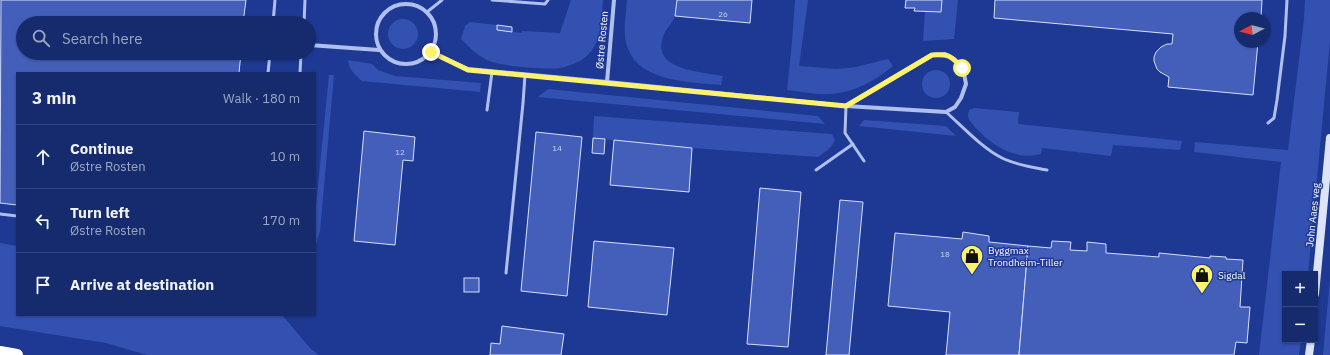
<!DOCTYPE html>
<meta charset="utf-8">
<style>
:root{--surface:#162b6e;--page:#1f3373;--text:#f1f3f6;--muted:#9ea7c2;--line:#354781}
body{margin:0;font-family:"IBM Plex Sans",sans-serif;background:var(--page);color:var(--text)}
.controls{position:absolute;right:12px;bottom:12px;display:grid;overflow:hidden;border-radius:0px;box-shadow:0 1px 3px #0004}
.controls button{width:36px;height:36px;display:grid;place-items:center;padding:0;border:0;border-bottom:1px solid var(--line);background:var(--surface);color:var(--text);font:20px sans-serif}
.compass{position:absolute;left:1234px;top:12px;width:36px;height:36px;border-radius:50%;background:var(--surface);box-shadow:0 1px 3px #0004;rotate:263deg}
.stop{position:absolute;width:12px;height:12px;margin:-9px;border:3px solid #fdf170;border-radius:50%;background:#fff}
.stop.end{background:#fdf170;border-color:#fff;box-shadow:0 1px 4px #0008}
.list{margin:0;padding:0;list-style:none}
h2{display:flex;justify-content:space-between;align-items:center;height:52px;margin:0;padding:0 16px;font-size:17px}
h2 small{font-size:13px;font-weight:400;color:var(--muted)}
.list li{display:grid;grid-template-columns:26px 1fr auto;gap:12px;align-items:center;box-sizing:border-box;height:64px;padding:0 16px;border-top:1px solid var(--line)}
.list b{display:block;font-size:15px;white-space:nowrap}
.list p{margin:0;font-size:13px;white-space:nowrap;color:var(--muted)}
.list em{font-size:13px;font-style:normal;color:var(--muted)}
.icon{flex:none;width:22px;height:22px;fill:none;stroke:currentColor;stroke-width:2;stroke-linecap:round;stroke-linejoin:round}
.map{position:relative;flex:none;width:1330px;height:355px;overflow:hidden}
.search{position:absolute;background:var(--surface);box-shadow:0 1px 3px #0004;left:16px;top:16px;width:300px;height:44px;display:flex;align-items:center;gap:10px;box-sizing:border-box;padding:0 14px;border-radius:22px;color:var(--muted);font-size:15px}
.panel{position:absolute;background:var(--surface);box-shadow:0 1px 3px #0004;left:16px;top:72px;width:300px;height:244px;border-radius:0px}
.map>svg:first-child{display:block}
</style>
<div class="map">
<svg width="1330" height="355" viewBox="0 0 1330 355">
<rect width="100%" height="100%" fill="#1e3993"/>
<!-- green -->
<g fill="#3251b1">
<path d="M571 0H603C602 17 601 43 588 55 580 62 570 66 560 68 547 70 498 66 487 60 477 55 469 47 461 39L465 26 470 22 497 25V30L522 33V31L560 33Z"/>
<path d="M627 0H677C676 5 677 11 675 16 673 23 665 29 663 37 651 70 702 72 723 76L721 85C690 82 641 82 628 49 622 35 626 15 627 0Z"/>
<path d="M795 0H808L799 66 836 69 856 67 888 59 893 66C871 84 847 96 818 94 808 93 797 91 787 90L792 42Z"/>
<path d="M942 0H958L954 39 923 41 925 11 941 12Z"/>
<path d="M1305 0H1330V41L1308 274H1285V340H1301L1299 355H1259L1281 162 1194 152 1195 142 1288 150 1304 19Z"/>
<circle cx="403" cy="34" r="15"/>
<path d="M348 60 372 64 378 70 395 76 481 83 480 92 362 81C355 75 349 70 348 60Z"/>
<circle cx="936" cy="84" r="14"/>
<path d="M329 75H334L320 231 315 248V216Z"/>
<path d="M548 89 818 116 825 124 538 97Z"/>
<path d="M974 108 1019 112 1018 124 1182 141 1180 150 1113 145 1111 156 1042 148 1041 154C1017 161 992 146 977 129 971 122 966 119 969 110Z"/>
<path d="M594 116 832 134 835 140C832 148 825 152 818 157L692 148 593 138Z"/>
<path d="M864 120 946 126 956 136 859 126Z"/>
<path d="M0 243 17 246V315H282L310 348 319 355H147L106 343 0 326Z"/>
<path d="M1330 279V355H1323Z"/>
</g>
<!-- building -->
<g fill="#435fb9" stroke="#d6dffa">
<path d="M1 0H246L243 23H23V53H241L239 73H17V205L0 203Z"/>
<path d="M677 0H752L750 23 675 16Z"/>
<path d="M906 0H942L941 12 914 11 915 8H905Z"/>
<path d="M995 0H1262L1261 18H1240V42H1258L1253 95 1168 87 1169 77 1160 72 1157 69 1154 61V57L1156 52 1161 47 1167 44H1172L1173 34 994 18Z"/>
<path d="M497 25 512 27V32L497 30Z"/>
<path d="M364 131 415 137 413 161 403 160 395 245 354 241Z"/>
<path d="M536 132 582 137 567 296 521 291Z"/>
<path d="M593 138 605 139 604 154 592 153Z"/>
<path d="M614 140 692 148 689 192 610 185Z"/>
<path d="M760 188 801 192 788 347 747 344Z"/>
<path d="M840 200 863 202 849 355H826Z"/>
<path d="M963 232 989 236V242L1028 246 1019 355H946L950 312 888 306 895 233 962 239Z"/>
<path d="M594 241 674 248 667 315 588 307Z"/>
<path d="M1052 241 1071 242 1070 250 1087 251V242L1106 244V253L1159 257V253L1210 258V256L1226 257V259L1243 260 1240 307H1250L1247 343 1236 342 1234 355H1019L1028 246 1051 248Z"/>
<rect x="464" y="278" width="15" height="14"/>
<path d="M502 326 564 334 561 355H490L491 343 500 344Z"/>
</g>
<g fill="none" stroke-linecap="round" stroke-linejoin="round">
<!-- lane -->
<g stroke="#b0c0ee" stroke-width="3">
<path d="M492 0 545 4 548 0"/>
<path d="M427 12 442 0"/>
<path d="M273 23 275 0"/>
<path d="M304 23 305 0"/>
<path d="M268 73 270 53"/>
<path d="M300 73 301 53"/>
<path d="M846 106 845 133 864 161"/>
<path d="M487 110 492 72"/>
<path d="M946 112C963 127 982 148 1002 158 1016 165 1032 167 1047 170"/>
<path d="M1268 123 1274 118 1277 100 1285 36 1287 0"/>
<path d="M816 170 853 144"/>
<path d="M0 214 17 216"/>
<path d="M506 273 523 103 525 75"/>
</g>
<!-- street -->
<g stroke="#b0c0ee" stroke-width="4">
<path d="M614 0 607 82 846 106 946 112 955 107 961 98 966 84 963 68 954 59 945 54 932 55 846 106"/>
<circle cx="406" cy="34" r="30"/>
<path d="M309 45 379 50"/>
<path d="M431 52 468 69 607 82"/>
</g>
<!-- secondary -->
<g stroke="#dde4fa" stroke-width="8">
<path d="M1315 294 1330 138"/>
<path d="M1309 355 1311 340"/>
</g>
<!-- highway -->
<path stroke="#fff" stroke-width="12" d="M0 352 17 355"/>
</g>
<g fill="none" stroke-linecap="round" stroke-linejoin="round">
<!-- route -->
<path stroke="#fdf170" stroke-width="5" d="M431 52 468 70 846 106 932 55C948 54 951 55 962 68"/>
</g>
<!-- icons -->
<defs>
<g id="shop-pin" transform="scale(1.15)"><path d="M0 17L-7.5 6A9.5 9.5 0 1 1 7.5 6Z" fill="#fdf170" stroke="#1e3993"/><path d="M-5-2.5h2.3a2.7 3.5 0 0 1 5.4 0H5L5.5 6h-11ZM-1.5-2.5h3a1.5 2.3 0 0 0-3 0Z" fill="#111"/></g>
</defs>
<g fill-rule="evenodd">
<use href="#shop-pin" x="972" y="256"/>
<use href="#shop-pin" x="1202" y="275"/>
</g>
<g text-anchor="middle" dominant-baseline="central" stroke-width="3" stroke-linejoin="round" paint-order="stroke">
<!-- number labels -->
<g font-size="8" fill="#d0d7ee">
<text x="723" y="14">26</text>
<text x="557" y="148">14</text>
<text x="400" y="152">12</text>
<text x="945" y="254">18</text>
</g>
<!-- street labels -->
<g font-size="10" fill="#fff" stroke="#1e3993">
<text transform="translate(602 40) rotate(-85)">Østre Rosten</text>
<text transform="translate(1313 215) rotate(-84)">John Aaes veg</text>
</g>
<!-- poi labels -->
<g font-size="10" fill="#fff" stroke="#1e3993" text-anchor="start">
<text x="988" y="250">Byggmax<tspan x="988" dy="12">Trondheim-Tiller</tspan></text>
<text x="1218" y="275">Sigdal</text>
</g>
</g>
</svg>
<div class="controls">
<button>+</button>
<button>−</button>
</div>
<svg class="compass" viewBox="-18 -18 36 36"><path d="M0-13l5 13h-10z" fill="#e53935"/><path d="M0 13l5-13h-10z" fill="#9ea7c2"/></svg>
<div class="stop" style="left:962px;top:68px"></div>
<div class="stop end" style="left:431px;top:52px"></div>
<div class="search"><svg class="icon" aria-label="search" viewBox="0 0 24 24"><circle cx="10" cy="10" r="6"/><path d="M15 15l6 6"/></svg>Search here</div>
<section class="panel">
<h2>3 min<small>Walk · 180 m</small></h2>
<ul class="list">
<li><svg class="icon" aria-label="ahead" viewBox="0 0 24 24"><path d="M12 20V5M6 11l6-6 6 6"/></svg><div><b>Continue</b><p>Østre Rosten</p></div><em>10 m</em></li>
<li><svg class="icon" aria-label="left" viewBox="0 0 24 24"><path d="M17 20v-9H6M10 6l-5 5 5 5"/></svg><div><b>Turn left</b><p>Østre Rosten</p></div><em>170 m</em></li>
<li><svg class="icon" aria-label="arrive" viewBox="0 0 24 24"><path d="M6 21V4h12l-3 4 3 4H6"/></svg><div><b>Arrive at destination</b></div></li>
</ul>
</section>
</div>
